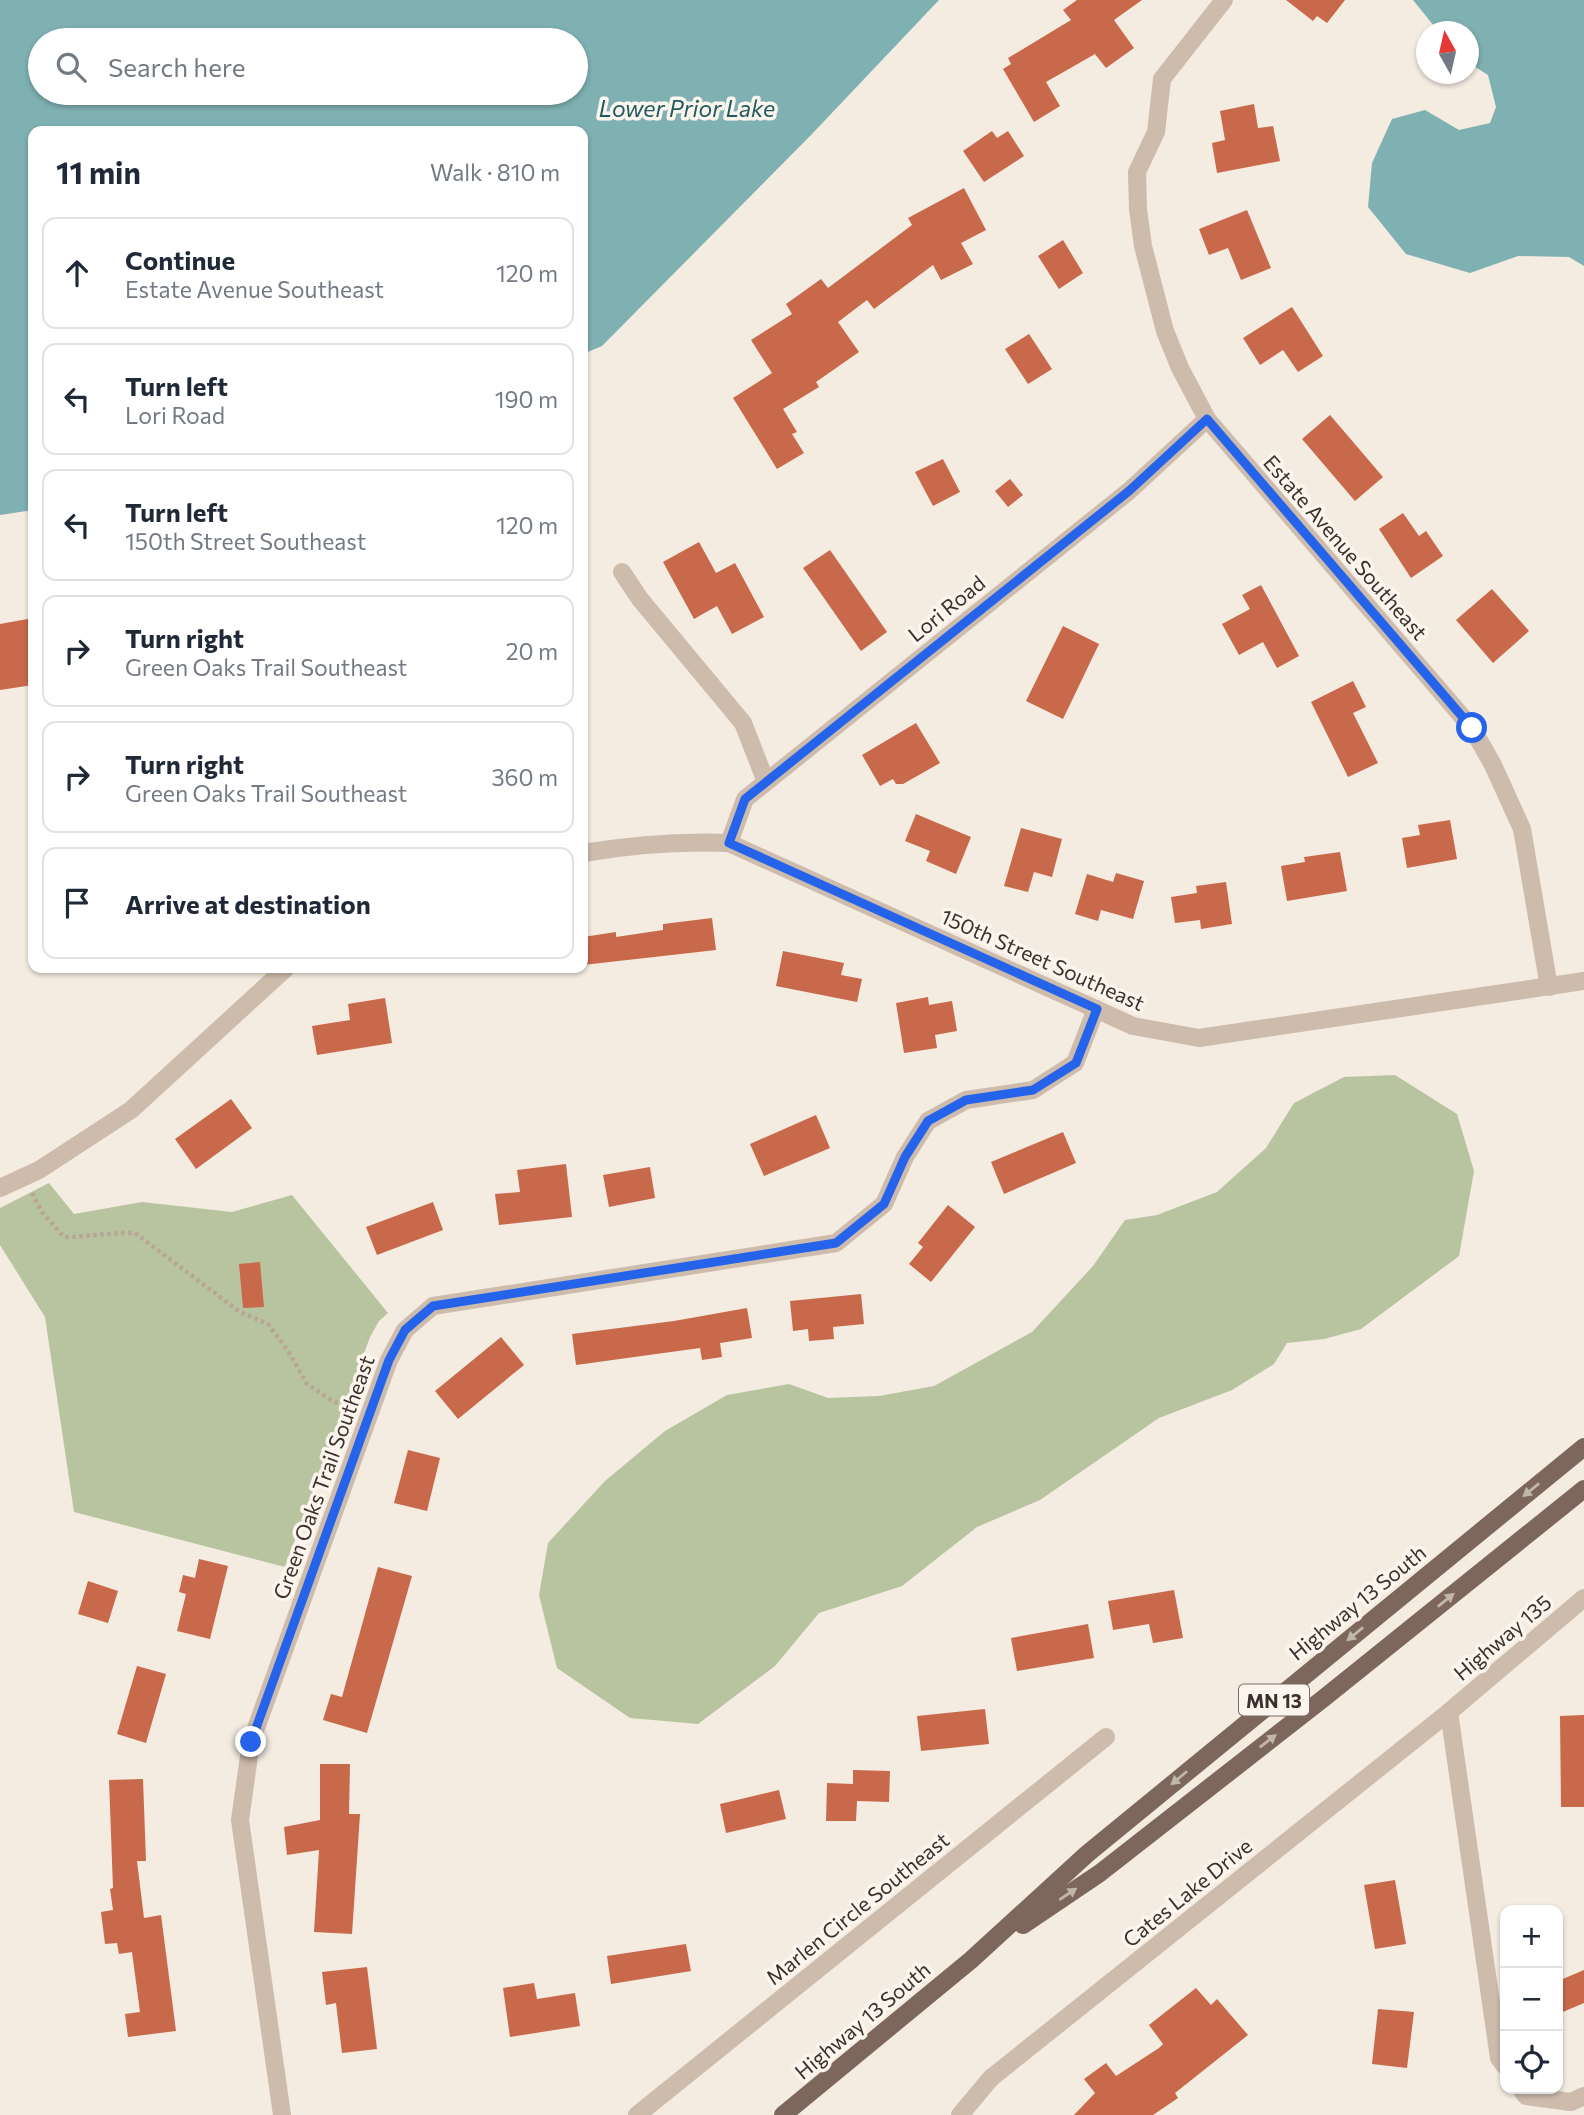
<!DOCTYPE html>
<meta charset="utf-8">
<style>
:root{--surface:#fff;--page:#f2f2f3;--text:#1f2937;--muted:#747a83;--line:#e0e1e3}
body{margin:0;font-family:Commissioner,sans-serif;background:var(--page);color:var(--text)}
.controls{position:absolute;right:21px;bottom:21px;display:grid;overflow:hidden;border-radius:14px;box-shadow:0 2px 5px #0004}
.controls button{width:63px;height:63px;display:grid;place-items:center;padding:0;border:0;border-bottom:2px solid var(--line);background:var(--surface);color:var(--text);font:35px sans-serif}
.compass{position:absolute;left:1416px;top:21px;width:63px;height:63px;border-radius:50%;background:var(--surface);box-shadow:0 2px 5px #0004;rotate:352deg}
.stop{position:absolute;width:21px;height:21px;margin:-16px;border:5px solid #2563eb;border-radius:50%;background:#fff}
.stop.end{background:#2563eb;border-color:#fff;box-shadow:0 2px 7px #0008}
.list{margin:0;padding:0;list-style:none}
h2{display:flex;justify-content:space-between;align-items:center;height:91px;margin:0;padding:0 28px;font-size:30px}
h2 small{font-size:23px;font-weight:400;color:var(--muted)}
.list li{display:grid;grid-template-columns:46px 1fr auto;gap:21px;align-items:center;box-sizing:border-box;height:112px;margin:0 14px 14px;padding:0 14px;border:2px solid var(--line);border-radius:14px}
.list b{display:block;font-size:26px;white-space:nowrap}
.list p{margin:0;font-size:23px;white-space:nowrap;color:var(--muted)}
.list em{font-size:23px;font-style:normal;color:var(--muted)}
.icon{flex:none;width:38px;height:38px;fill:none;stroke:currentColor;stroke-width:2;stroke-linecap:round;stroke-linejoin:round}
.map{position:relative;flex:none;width:1584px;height:2115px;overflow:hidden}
.search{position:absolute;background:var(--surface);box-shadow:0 2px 5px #0004;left:28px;top:28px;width:560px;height:77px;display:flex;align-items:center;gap:18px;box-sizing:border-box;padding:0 24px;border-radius:38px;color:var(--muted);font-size:26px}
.panel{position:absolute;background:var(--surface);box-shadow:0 2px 5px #0004;left:28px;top:126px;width:560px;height:847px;border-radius:14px}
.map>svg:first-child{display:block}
</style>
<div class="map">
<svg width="1584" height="2115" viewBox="0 0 1584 2115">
<rect width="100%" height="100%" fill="#f4ebe1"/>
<!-- green -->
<g fill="#b8c4a0">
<path d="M1395 1075 1457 1114 1474 1171 1459 1256 1361 1329 1324 1339 1287 1343 1274 1364 1232 1390 1159 1418 1040 1500 977 1527 902 1586 819 1613 775 1666 698 1724 630 1718 557 1668 539 1595 548 1543 605 1481 665 1431 727 1395 789 1384 828 1398 879 1396 934 1386 1032 1332 1093 1266 1125 1220 1157 1215 1217 1192 1266 1148 1294 1103 1344 1077Z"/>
<path d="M49 1183 74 1214 142 1202 232 1212 292 1195 388 1313 379 1321 370 1337 285 1567 74 1512 45 1317 0 1245V1208Z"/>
</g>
<!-- water -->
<g fill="#7fb0b2" fill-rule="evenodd">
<path d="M0 0H939L811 135 602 346 583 354V131H33V510L0 515ZM40 40H576V93H40Z"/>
<path d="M1413 0H1584V266L1569 257 1518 256 1470 273 1406 254 1368 207 1372 163 1392 119 1425 110 1459 130 1490 123 1496 107 1488 75 1469 63 1468 32 1438 31Z"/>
</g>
<!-- building -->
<g fill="#c8694b">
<path d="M1077 0H1142L1114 20 1134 48 1106 68 1095 54 1046 82 1060 106 1034 122 1003 69 1011 64 1008 58 1071 20 1063 10Z"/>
<path d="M1286 0H1345L1327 23 1317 16 1313 21Z"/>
<path d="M1254 104 1258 128 1273 126 1280 161 1217 173 1212 143 1225 140 1220 111Z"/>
<path d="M992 131 997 138 1008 131 1024 156 984 182 963 151Z"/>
<path d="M964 188 986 230 961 243 973 264 941 280 933 265 874 309 867 300 838 322 859 352 816 382 819 387 783 409 797 432 792 434 804 453 777 469 733 398 772 373 751 340 792 314 786 304 821 279 828 288 912 225 908 218Z"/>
<path d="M1247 210 1271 268 1241 280 1228 248 1209 255 1199 229Z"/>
<path d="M1063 240 1083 273 1059 289 1038 256Z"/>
<path d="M1292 307 1323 356 1298 372 1283 350 1260 365 1243 338Z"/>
<path d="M1029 334 1052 369 1028 384 1005 349Z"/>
<path d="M1330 415 1383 477 1355 501 1302 439Z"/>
<path d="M943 459 960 492 933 506 915 472Z"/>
<path d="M1010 479 1023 495 1008 507 995 491Z"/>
<path d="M1403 513 1419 536 1426 531 1443 556 1411 578 1379 529Z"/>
<path d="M699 542 716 573 735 563 764 617 732 634 717 606 694 619 663 562Z"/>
<path d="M830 550 887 632 861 651 803 568Z"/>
<path d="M1261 585 1299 656 1277 668 1263 642 1239 655 1222 624 1250 609 1242 595Z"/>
<path d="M1492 589 1529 631 1493 663 1456 620Z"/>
<path d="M33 618V685L0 690V624Z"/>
<path d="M1063 626 1099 644 1063 719 1026 701Z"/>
<path d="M1353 681 1366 707 1353 713 1378 763 1348 777 1311 702Z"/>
<path d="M916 723 940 763 903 784H896L893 779 880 786 862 755Z"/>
<path d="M916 814 971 837 956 874 926 861 930 851 905 841Z"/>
<path d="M1450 820 1457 859 1407 868 1402 838 1420 835 1418 825Z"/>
<path d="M1021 828 1062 839 1052 877 1034 872 1028 892 1004 886Z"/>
<path d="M1340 852 1347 891 1287 901 1281 866 1305 862 1304 857Z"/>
<path d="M1116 873 1144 881 1133 919 1101 910 1098 921 1075 914 1087 874 1113 882Z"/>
<path d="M1226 882 1232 924 1201 929 1200 920 1175 923 1171 897 1197 893 1196 886Z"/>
<path d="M712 918 716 950 583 965V937L616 932V937L663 930V924Z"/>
<path d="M783 951 844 963 841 975 862 979 857 1002 776 986Z"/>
<path d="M928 997 929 1005 952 1001 957 1031 935 1035 937 1048 904 1053 896 1003Z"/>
<path d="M385 998 392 1043 317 1055 312 1026 350 1020 348 1004Z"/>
<path d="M231 1099 252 1128 196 1169 175 1139Z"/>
<path d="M816 1115 830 1148 764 1176 750 1144Z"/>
<path d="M1063 1132 1076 1163 1004 1194 991 1162Z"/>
<path d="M566 1164 572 1217 499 1225 495 1194 520 1192 517 1170Z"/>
<path d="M650 1167 655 1198 609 1207 603 1175Z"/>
<path d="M433 1202 443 1230 377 1255 366 1227Z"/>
<path d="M948 1205 975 1227 931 1282 909 1264 923 1247 918 1243Z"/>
<path d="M260 1262 264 1307 243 1308 239 1264Z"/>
<path d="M861 1294 864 1324 833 1327 834 1339 809 1341 808 1329 793 1331 790 1301Z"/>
<path d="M747 1308 752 1338 720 1343 722 1357 702 1360 700 1348 576 1365 572 1334 674 1321Z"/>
<path d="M501 1337 524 1365 458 1419 435 1391Z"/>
<path d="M408 1450 440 1458 427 1511 394 1503Z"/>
<path d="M199 1559 228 1566 210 1639 177 1631 186 1594 179 1592 183 1575 195 1578Z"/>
<path d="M378 1567 412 1576 367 1733 323 1720 331 1694 342 1697Z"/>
<path d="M88 1581 118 1591 108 1623 78 1614Z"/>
<path d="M1174 1590 1183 1638 1153 1643 1149 1624 1113 1630 1108 1601Z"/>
<path d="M1088 1624 1094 1658 1017 1671 1011 1638Z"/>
<path d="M137 1666 166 1674 146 1743 117 1734Z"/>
<path d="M985 1709 989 1744 921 1751 917 1716Z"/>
<path d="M1584 1715V1807H1561L1560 1716Z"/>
<path d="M320 1764H350L349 1814H360L352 1934 314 1932 319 1850 287 1855 284 1827 320 1820Z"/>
<path d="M853 1770 890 1771 889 1802 857 1801 856 1821H826L827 1783 853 1784Z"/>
<path d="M143 1779 146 1861H137L144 1918 161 1915 176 2031 128 2037 125 2014 140 2012 132 1952 119 1954 117 1943 105 1944 101 1912 113 1910 110 1889 113 1888 109 1780Z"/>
<path d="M779 1790 786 1819 726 1833 720 1804Z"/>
<path d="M1395 1880 1406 1944 1375 1949 1364 1885Z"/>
<path d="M686 1944 691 1971 611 1984 607 1956Z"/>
<path d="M367 1967 377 2049 342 2053 336 2003 326 2005 322 1972Z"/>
<path d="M1584 1970V2003L1558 2014V1981Z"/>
<path d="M534 1983 537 1999 575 1993 580 2026 510 2037 503 1988Z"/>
<path d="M1196 1988 1211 2005 1217 1999 1248 2035 1175 2093 1178 2098 1153 2115H1074L1095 2093 1084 2079 1106 2063 1116 2076 1159 2048 1163 2044 1149 2025Z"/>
<path d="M1378 2009 1414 2012 1407 2068 1372 2064Z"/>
</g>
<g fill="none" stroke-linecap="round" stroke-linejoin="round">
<!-- path -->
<path stroke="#b9a596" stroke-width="4.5" stroke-dasharray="3.5 3.5" stroke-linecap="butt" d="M32 1193 42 1212 64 1237C88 1237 111 1232 135 1233L240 1312 268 1324 288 1351 307 1384 331 1400 352 1409"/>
<!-- minor -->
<g stroke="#cdbbac" stroke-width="18">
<path d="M1224 0 1162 79 1156 132 1137 172 1138 209 1143 246 1165 331 1180 368 1207 419 1472 728 1493 765 1522 829 1549 987"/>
<path d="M622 572 640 599 743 723 766 782"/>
<path d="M729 843 745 799 1129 491 1207 419"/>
<path d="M583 853C631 845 680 841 729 843L1133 1026 1199 1038 1584 981"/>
<path d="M0 1188 39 1170 131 1110 286 968"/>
<path d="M1449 1712 1499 2058 1505 2066"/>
<path d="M1521 2089 1526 2096 1571 2102 1584 2096"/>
<path d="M282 2115 240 1820 251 1742 389 1360 405 1330 433 1306 836 1243 884 1204 905 1157 928 1121 966 1100 1033 1090 1075 1063 1096 1009"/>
<path d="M637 2115 1106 1737"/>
<path d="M960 2115 991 2078 1449 1712 1584 1598"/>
</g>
<!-- major -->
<g stroke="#7d675c" stroke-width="18">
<path d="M1023 1925 1100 1873 1324 1698 1584 1489"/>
<path d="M783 2115 971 1960 1087 1854 1584 1447"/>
</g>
</g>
<!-- one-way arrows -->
<defs><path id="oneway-solid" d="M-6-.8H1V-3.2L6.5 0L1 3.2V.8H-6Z" transform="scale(1.75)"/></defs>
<g fill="#c2b5ac">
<use href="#oneway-solid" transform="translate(1531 1490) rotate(141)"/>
<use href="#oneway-solid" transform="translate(1446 1600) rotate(-39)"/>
<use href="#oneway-solid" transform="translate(1355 1634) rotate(141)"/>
<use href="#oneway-solid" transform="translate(1268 1741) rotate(-38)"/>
<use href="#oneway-solid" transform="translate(1179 1778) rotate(140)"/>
<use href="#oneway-solid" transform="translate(1068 1894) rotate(-34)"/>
</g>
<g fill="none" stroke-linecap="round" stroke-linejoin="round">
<!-- route -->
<path stroke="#2563eb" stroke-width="9" d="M251 1742 389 1360 405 1330 433 1306 836 1243 884 1204 905 1157 928 1121 966 1100 1033 1090 1076 1063 1097 1009 729 843 745 799 1129 491 1207 419 1472 728"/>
</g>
<g text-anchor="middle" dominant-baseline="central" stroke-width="7" stroke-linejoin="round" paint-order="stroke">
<!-- shield labels -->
<rect fill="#fbf5ee" stroke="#756b66" stroke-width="2" x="1239" y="1684.5" width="70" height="31" rx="5"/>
<g font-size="19" font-weight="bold" fill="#3b302b">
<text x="1274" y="1700">MN 13</text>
</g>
<!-- street labels -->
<g font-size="21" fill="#3b302b" stroke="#fbf5ee">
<text transform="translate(1346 547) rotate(49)">Estate Avenue Southeast</text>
<text transform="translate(946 608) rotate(-39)">Lori Road</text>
<text transform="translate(1043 959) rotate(24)">150th Street Southeast</text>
<text transform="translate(323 1477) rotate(-70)">Green Oaks Trail Southeast</text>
<text transform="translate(1357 1602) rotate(-39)">Highway 13 South</text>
<text transform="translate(1502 1637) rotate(-40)">Highway 135</text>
<text transform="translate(1187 1892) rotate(-39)">Cates Lake Drive</text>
<text transform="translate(857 1908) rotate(-39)">Marlen Circle Southeast</text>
<text transform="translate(862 2020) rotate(-40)">Highway 13 South</text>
</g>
<!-- water labels -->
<g font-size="23" font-style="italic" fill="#1f5a5e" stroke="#fbf5ee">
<text x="687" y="108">Lower Prior Lake</text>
</g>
</g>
</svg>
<div class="controls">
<button>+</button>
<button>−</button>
<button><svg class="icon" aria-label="locate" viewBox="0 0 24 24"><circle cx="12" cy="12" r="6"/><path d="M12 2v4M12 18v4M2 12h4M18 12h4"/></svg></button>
</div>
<svg class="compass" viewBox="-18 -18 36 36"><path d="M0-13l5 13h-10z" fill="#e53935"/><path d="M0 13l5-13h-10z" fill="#747a83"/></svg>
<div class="stop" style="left:1472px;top:728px"></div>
<div class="stop end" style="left:251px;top:1742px"></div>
<div class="search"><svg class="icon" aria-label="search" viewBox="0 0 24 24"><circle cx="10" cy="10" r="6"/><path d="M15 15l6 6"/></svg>Search here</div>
<section class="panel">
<h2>11 min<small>Walk · 810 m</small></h2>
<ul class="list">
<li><svg class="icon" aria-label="ahead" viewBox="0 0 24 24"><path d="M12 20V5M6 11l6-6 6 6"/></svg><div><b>Continue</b><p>Estate Avenue Southeast</p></div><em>120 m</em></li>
<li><svg class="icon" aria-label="left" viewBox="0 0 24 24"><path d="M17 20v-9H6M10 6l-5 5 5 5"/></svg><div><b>Turn left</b><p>Lori Road</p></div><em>190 m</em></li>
<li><svg class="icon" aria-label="left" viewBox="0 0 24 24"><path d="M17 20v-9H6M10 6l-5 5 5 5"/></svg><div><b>Turn left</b><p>150th Street Southeast</p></div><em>120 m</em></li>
<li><svg class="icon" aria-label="right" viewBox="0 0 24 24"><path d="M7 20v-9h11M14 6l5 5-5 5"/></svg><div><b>Turn right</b><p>Green Oaks Trail Southeast</p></div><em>20 m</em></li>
<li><svg class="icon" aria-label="right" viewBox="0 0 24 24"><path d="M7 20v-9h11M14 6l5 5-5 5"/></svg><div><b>Turn right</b><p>Green Oaks Trail Southeast</p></div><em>360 m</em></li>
<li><svg class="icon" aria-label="arrive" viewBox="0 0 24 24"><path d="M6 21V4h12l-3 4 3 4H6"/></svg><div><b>Arrive at destination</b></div></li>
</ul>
</section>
</div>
